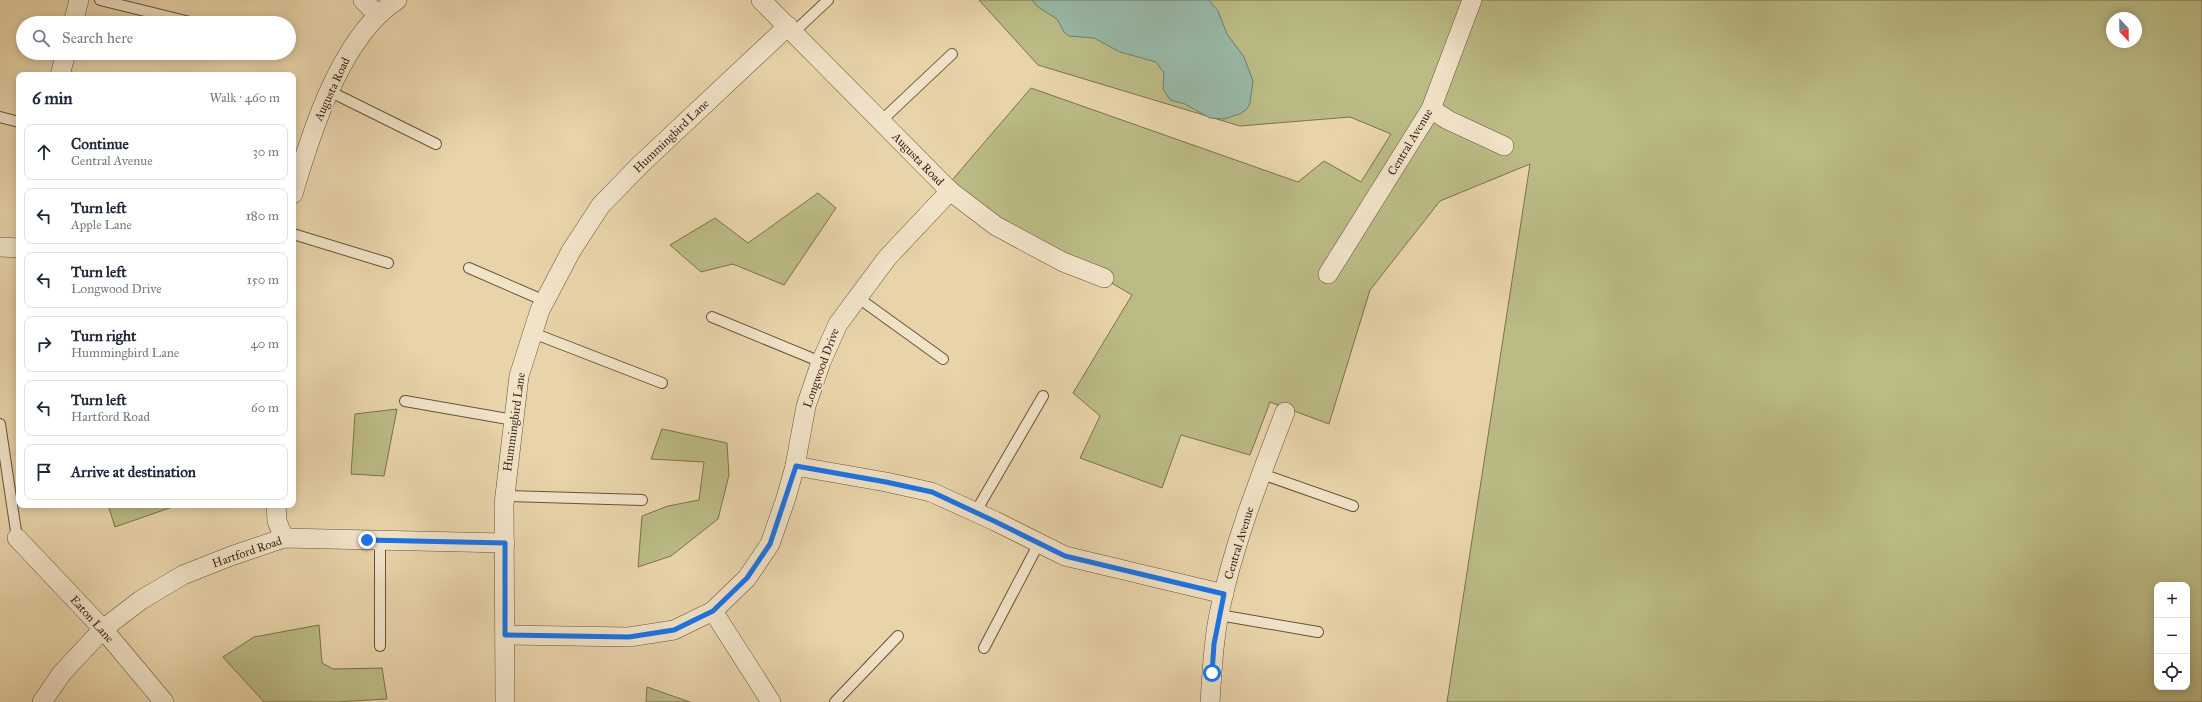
<!DOCTYPE html>
<meta charset="utf-8">
<style>
:root{--surface:#fff;--page:#f2f2f3;--text:#1f2937;--muted:#747a83;--line:#e0e1e3}
body{margin:0;font-family:"IM FELL Great Primer",serif;background:var(--page);color:var(--text)}
.controls{position:absolute;right:12px;bottom:12px;display:grid;overflow:hidden;border-radius:8px;box-shadow:0 2px 10px #0003}
.controls button{width:36px;height:36px;display:grid;place-items:center;padding:0;border:0;border-bottom:1px solid var(--line);background:var(--surface);color:var(--text);font:20px sans-serif}
.compass{position:absolute;left:2106px;top:12px;width:36px;height:36px;border-radius:50%;background:var(--surface);box-shadow:0 2px 10px #0003;rotate:158deg}
.stop{position:absolute;width:12px;height:12px;margin:-9px;border:3px solid #1a73e8;border-radius:50%;background:#fff}
.stop.end{background:#1a73e8;border-color:#fff;box-shadow:0 1px 4px #0008}
.list{margin:0;padding:0;list-style:none}
h2{display:flex;justify-content:space-between;align-items:center;height:52px;margin:0;padding:0 16px;font-size:17px}
h2 small{font-size:13px;font-weight:400;color:var(--muted)}
.list li{display:grid;grid-template-columns:26px 1fr auto;gap:12px;align-items:center;box-sizing:border-box;height:56px;margin:0 8px 8px;padding:0 8px;border:1px solid var(--line);border-radius:8px}
.list b{display:block;font-size:15px;white-space:nowrap}
.list p{margin:0;font-size:13px;white-space:nowrap;color:var(--muted)}
.list em{font-size:13px;font-style:normal;color:var(--muted)}
.icon{flex:none;width:22px;height:22px;fill:none;stroke:currentColor;stroke-width:2;stroke-linecap:round;stroke-linejoin:round}
.map{position:relative;flex:none;width:2202px;height:702px;overflow:hidden}
.search{position:absolute;background:var(--surface);box-shadow:0 2px 10px #0003;left:16px;top:16px;width:280px;height:44px;display:flex;align-items:center;gap:10px;box-sizing:border-box;padding:0 14px;border-radius:22px;color:var(--muted);font-size:15px}
.panel{position:absolute;background:var(--surface);box-shadow:0 2px 10px #0003;left:16px;top:72px;width:280px;height:436px;border-radius:8px}
.map>svg:first-child{display:block}
</style>
<div class="map">
<svg width="2202" height="702" viewBox="0 0 2202 702">
<rect width="100%" height="100%" fill="#e9d4aa"/>
<filter id="stains"><feTurbulence type="fractalNoise" baseFrequency=".005" numOctaves="4"/><feColorMatrix values="0 0 0 0 .2 0 0 0 0 .09 0 0 0 0 .02 0 0 0 .5 -.17"/></filter>
<radialGradient id="worn" r=".72"><stop offset=".6" stop-color="#630" stop-opacity="0"/><stop offset="1" stop-color="#630" stop-opacity=".3"/></radialGradient>
<!-- green -->
<g fill="#bbbb85" stroke="#7c714d" fill-rule="evenodd">
<path d="M979 0H2202V702H1447L1530 164 1440 201 1370 290 1329 424 1270 402 1250 455 1181 435 1162 488 1080 458 1100 416 1073 393 1132 295 947 186 1031 88 1298 182 1324 161 1361 182 1391 134 1350 117 1240 126 1038 65ZM2112 18H2136V42H2112ZM2157 585H2187V687H2157Z"/>
<path d="M818 193 836 208 784 285 733 264 701 272 670 245 715 218 748 243Z"/>
<path d="M397 409 384 476 351 474 355 414Z"/>
<path d="M662 429 727 443 729 475 718 519 671 556 638 567 642 516 668 506 699 500 704 462 651 459Z"/>
<path d="M108 505H178L115 527Z"/>
<path d="M319 625 322 663 333 669 382 668 387 699 334 702H264L223 657 254 637Z"/>
<path d="M647 687 690 702H646Z"/>
</g>
<!-- water -->
<path fill="#98b8a6" stroke="#737e6c" d="M1032 0H1209L1218 11 1227 34 1244 57 1253 81 1250 103 1247 109 1240 114 1224 119 1210 118 1185 104 1170 100 1163 89 1164 73 1156 62 1120 52 1094 38 1069 36 1064 32 1057 19 1038 7Z"/>
<g fill="none" stroke-linecap="round" stroke-linejoin="round">
<!-- service casing -->
<g stroke="#67523a" stroke-width="12">
<g id="service">
<path d="M100 0 194 23"/>
<path d="M794 32 828 0"/>
<path d="M331 92 436 144"/>
<path d="M0 117 19 122"/>
<path d="M881 121 952 54"/>
<path d="M293 234 388 263"/>
<path d="M469 268 545 301"/>
<path d="M857 297 943 359"/>
<path d="M712 317 821 362"/>
<path d="M533 333 662 383"/>
<path d="M405 401 514 420"/>
<path d="M0 424 17 538"/>
<path d="M1262 474 1353 506"/>
<path d="M505 496 642 500"/>
<path d="M975 513 1043 396"/>
<path d="M1219 615 1318 632"/>
<path d="M380 646V541"/>
<path d="M984 648 1039 543"/>
<path d="M835 702 898 636"/>
</g>
</g>
<!-- minor casing -->
<g stroke="#67523a" stroke-width="20">
<g id="minor">
<path d="M363 0 378 15"/>
<path d="M761 0 950 191 996 226 1063 262 1104 278"/>
<path d="M73 23 79 0"/>
<path d="M60 75 66 53"/>
<path d="M1431 109 1448 120 1504 146"/>
<path d="M293 194C311 133 341 36 397 0"/>
<path d="M0 247 19 248"/>
<path d="M1328 274 1431 109 1472 0"/>
<path d="M795 466 886 482 931 492 995 521 1065 556 1224 594"/>
<path d="M276 505 277 521 284 538"/>
<path d="M17 538 103 629 164 702"/>
<path d="M713 611 771 702"/>
<path d="M505 635 629 637 674 630 713 611 747 578 770 544 786 498 795 466 806 406 821 362 838 324 887 258 950 191"/>
<path d="M42 702 62 673 103 629 141 600 183 575 231 556 284 538 505 543"/>
<path d="M505 702 504 504 519 376 540 310 571 251 601 205 640 165 788 26"/>
<path d="M1210 702C1212 673 1213 643 1219 614 1233 545 1260 477 1285 412"/>
</g>
</g>
<!-- service -->
<use href="#service" stroke="#f1e3c8" stroke-width="10"/>
<!-- minor -->
<use href="#minor" stroke="#f1e3c8" stroke-width="19"/>
</g>
<g fill="none" stroke-linecap="round" stroke-linejoin="round">
<!-- route -->
<path stroke="#1a73e8" stroke-width="5" d="M367 540 505 543V635L629 637 674 630 713 611 747 578 770 544 796 466 886 482 932 492 994 521 1065 556 1224 594 1214 644 1212 673"/>
</g>
<g text-anchor="middle" dominant-baseline="central" stroke-width="4" stroke-linejoin="round" paint-order="stroke">
<!-- street labels -->
<g font-size="12" fill="#3c2715" stroke="#f1e3c8">
<text transform="translate(332 89) rotate(-65)">Augusta Road</text>
<text transform="translate(671 136) rotate(-44)">Hummingbird Lane</text>
<text transform="translate(1410 142) rotate(-59)">Central Avenue</text>
<text transform="translate(918 159) rotate(46)">Augusta Road</text>
<text transform="translate(821 368) rotate(-70)">Longwood Drive</text>
<text transform="translate(514 422) rotate(-82)">Hummingbird Lane</text>
<text transform="translate(1239 543) rotate(-73)">Central Avenue</text>
<text transform="translate(247 552) rotate(-19)">Hartford Road</text>
<text transform="translate(92 619) rotate(48)">Eaton Lane</text>
</g>
</g>
<rect width="100%" height="100%" filter="url(#stains)"/>
<rect width="100%" height="100%" fill="url(#worn)"/>
</svg>
<div class="controls">
<button>+</button>
<button>−</button>
<button><svg class="icon" aria-label="locate" viewBox="0 0 24 24"><circle cx="12" cy="12" r="6"/><path d="M12 2v4M12 18v4M2 12h4M18 12h4"/></svg></button>
</div>
<svg class="compass" viewBox="-18 -18 36 36"><path d="M0-13l5 13h-10z" fill="#e53935"/><path d="M0 13l5-13h-10z" fill="#747a83"/></svg>
<div class="stop" style="left:1212px;top:673px"></div>
<div class="stop end" style="left:367px;top:540px"></div>
<div class="search"><svg class="icon" aria-label="search" viewBox="0 0 24 24"><circle cx="10" cy="10" r="6"/><path d="M15 15l6 6"/></svg>Search here</div>
<section class="panel">
<h2>6 min<small>Walk · 460 m</small></h2>
<ul class="list">
<li><svg class="icon" aria-label="ahead" viewBox="0 0 24 24"><path d="M12 20V5M6 11l6-6 6 6"/></svg><div><b>Continue</b><p>Central Avenue</p></div><em>30 m</em></li>
<li><svg class="icon" aria-label="left" viewBox="0 0 24 24"><path d="M17 20v-9H6M10 6l-5 5 5 5"/></svg><div><b>Turn left</b><p>Apple Lane</p></div><em>180 m</em></li>
<li><svg class="icon" aria-label="left" viewBox="0 0 24 24"><path d="M17 20v-9H6M10 6l-5 5 5 5"/></svg><div><b>Turn left</b><p>Longwood Drive</p></div><em>150 m</em></li>
<li><svg class="icon" aria-label="right" viewBox="0 0 24 24"><path d="M7 20v-9h11M14 6l5 5-5 5"/></svg><div><b>Turn right</b><p>Hummingbird Lane</p></div><em>40 m</em></li>
<li><svg class="icon" aria-label="left" viewBox="0 0 24 24"><path d="M17 20v-9H6M10 6l-5 5 5 5"/></svg><div><b>Turn left</b><p>Hartford Road</p></div><em>60 m</em></li>
<li><svg class="icon" aria-label="arrive" viewBox="0 0 24 24"><path d="M6 21V4h12l-3 4 3 4H6"/></svg><div><b>Arrive at destination</b></div></li>
</ul>
</section>
</div>
